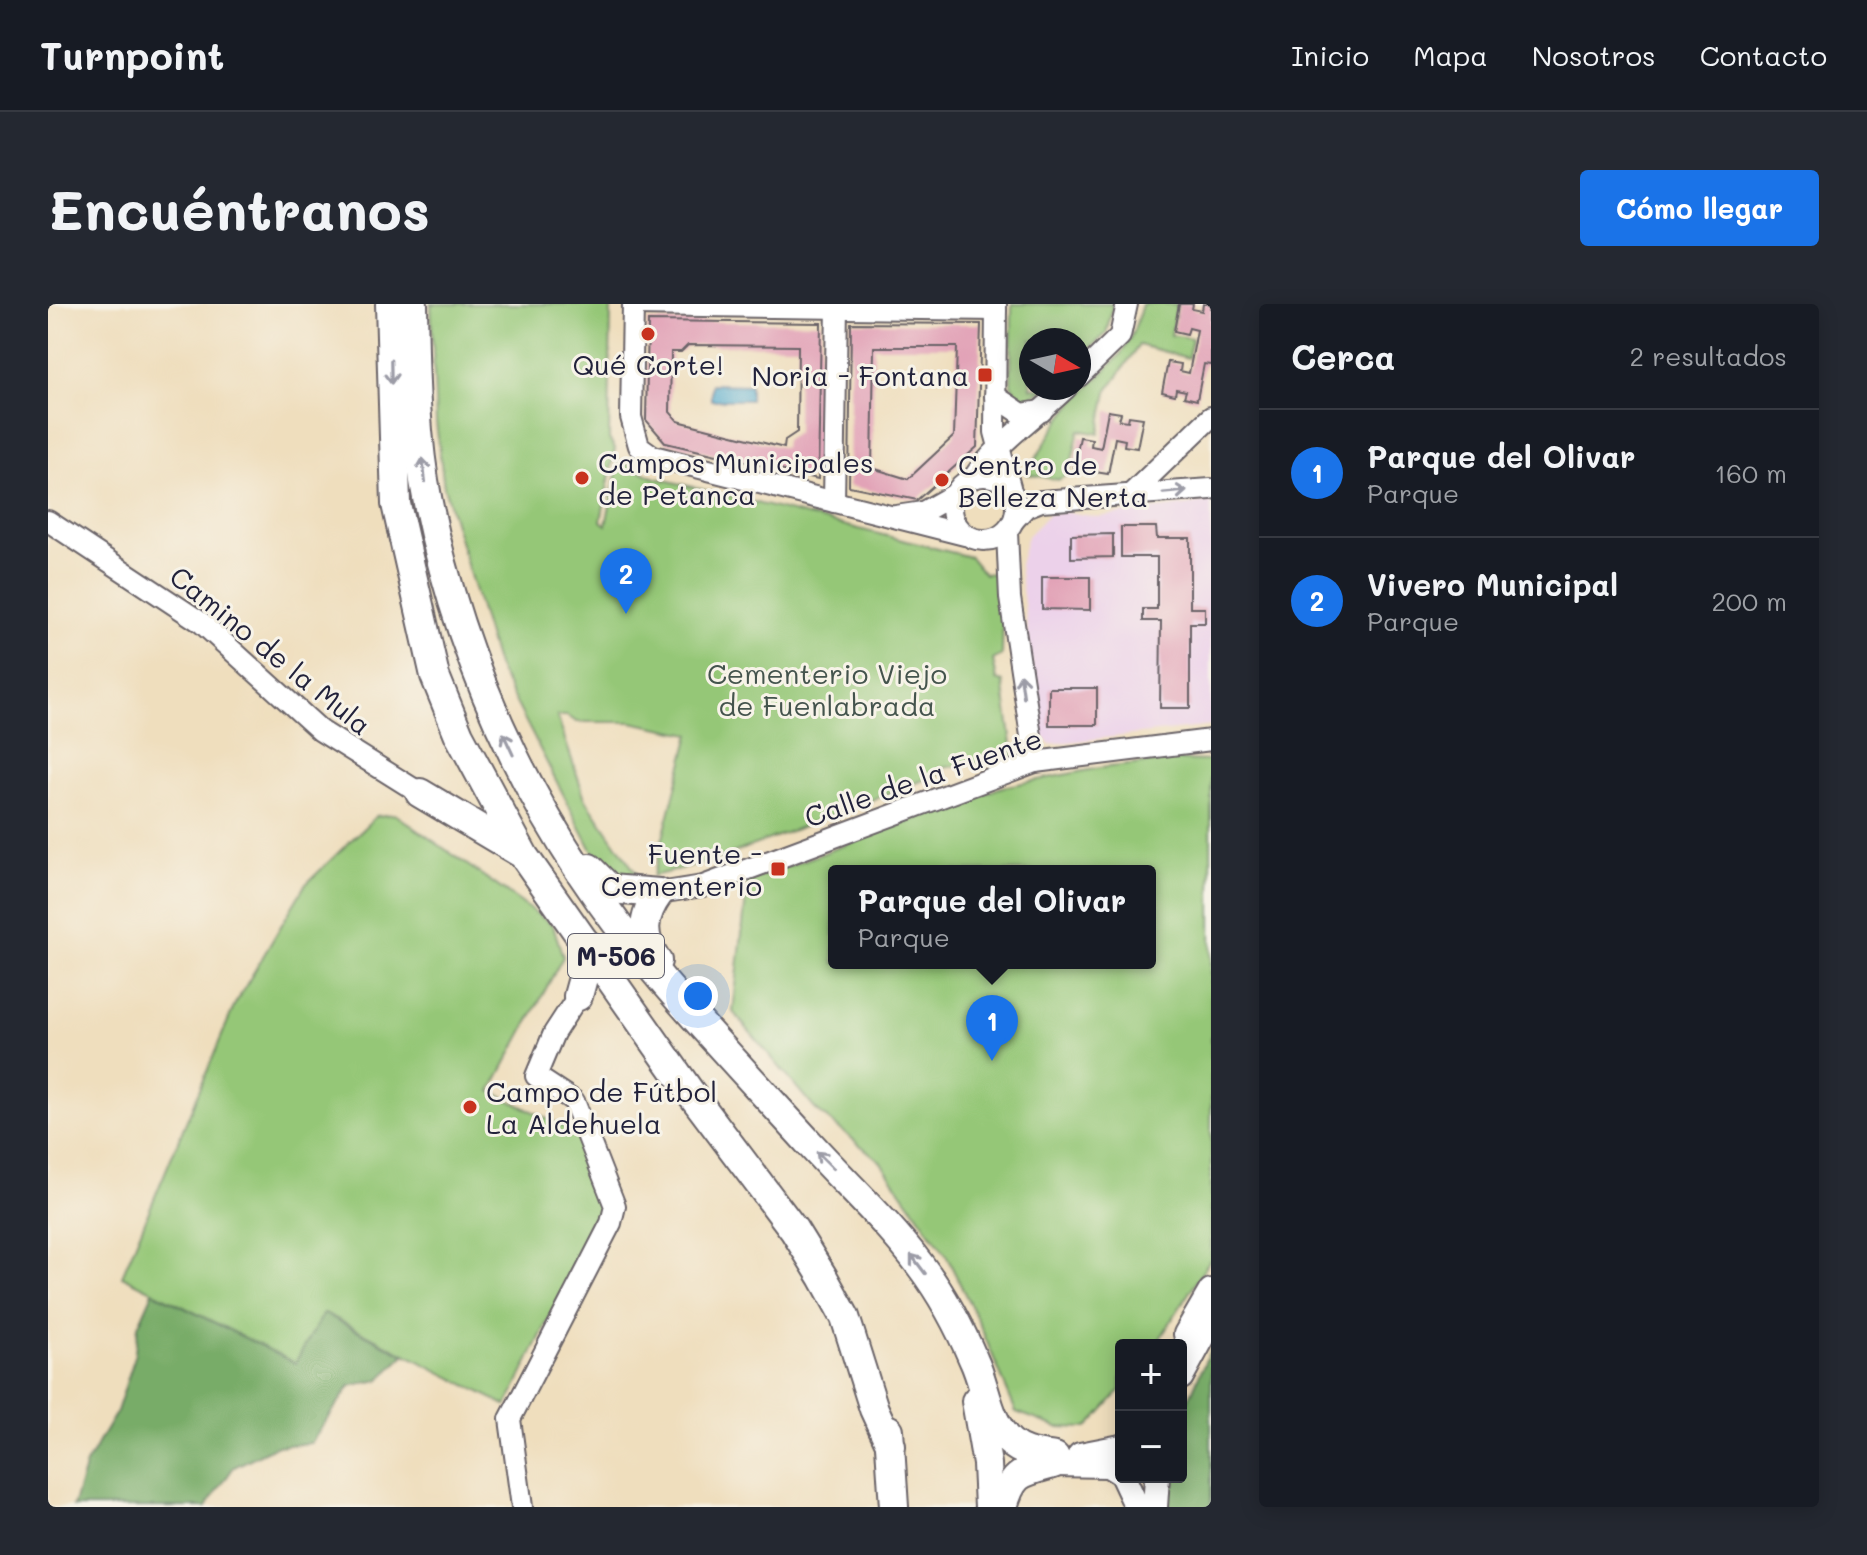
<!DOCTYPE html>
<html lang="es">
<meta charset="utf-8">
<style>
:root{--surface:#171b24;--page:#242831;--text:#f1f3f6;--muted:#9ea1a6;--line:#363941;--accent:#1a73e8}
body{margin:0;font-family:Mali,sans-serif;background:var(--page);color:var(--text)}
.controls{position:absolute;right:24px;bottom:24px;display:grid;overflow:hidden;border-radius:8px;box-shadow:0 4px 20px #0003}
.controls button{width:72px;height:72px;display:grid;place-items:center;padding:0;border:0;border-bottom:2px solid var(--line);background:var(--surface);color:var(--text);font:40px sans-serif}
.compass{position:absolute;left:971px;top:24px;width:72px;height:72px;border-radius:50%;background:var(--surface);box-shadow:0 4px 20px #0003;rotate:99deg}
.you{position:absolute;left:650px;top:692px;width:28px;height:28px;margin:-20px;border:6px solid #fff;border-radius:50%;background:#1a73e8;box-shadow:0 0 0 12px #1a73e833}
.badge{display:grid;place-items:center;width:52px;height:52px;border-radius:50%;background:var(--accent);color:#fff;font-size:26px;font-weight:700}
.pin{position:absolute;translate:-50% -66px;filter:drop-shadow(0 2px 4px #0008)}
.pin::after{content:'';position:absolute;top:42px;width:28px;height:24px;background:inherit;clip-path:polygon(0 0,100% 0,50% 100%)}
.popup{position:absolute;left:780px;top:561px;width:328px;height:104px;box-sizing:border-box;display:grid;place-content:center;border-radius:8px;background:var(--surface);filter:drop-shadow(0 2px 6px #0005);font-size:26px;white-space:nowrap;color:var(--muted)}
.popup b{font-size:30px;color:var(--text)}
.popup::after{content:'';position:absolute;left:50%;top:100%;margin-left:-16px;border:16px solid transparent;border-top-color:var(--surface)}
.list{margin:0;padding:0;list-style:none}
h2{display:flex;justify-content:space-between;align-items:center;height:104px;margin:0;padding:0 32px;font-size:34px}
h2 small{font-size:26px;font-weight:400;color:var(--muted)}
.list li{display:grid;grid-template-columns:52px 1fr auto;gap:24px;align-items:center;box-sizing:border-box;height:128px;padding:0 32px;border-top:2px solid var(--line)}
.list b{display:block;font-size:30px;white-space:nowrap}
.list p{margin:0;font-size:26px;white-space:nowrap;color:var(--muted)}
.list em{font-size:26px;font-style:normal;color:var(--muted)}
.map{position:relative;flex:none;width:1163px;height:1203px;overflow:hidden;border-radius:8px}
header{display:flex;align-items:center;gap:48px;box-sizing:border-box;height:112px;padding:0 40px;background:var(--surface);border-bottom:2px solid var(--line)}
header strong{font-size:38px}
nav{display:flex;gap:44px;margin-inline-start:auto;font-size:28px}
.intro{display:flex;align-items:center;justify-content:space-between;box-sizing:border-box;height:192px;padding:0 48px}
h1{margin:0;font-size:56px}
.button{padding:20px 36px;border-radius:8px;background:var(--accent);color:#fff;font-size:28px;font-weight:700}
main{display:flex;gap:48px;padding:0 48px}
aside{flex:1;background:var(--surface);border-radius:8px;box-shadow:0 4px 20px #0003}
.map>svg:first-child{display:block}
</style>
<header>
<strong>Turnpoint</strong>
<nav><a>Inicio</a><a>Mapa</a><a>Nosotros</a><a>Contacto</a></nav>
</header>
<div class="intro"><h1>Encuéntranos</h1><a class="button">Cómo llegar</a></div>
<main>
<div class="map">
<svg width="1163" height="1203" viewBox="0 0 1163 1203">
<rect width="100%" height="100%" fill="#f7f3e8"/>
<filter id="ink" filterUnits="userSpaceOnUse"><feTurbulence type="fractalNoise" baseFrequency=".0125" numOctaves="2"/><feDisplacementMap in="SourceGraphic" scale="16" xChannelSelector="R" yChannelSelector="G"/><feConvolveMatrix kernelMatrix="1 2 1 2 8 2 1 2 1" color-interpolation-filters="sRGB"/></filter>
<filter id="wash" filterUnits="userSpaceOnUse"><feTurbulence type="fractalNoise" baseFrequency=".006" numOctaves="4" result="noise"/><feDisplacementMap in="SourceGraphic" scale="32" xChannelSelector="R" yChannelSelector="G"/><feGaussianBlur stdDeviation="1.8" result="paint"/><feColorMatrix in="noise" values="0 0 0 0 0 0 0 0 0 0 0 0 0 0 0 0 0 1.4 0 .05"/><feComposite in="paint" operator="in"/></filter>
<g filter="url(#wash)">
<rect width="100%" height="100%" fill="#efdebd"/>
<!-- built -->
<path fill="#ecd1ea" d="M1163 198V422L1002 440 993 429 971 261 979 232 1001 210 1020 208 1049 213Z"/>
<!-- green -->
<g fill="#95c777" stroke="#5c7459" stroke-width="2" fill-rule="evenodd">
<path d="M383 0H563L561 135 567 144 553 217 558 221 571 156 605 173 922 253 936 270 956 268 954 351 945 356 949 376 955 378 966 454 893 464 894 469 659 559 605 572 642 430 583 418H529L519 412H509L537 494 590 572 574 573 544 546 449 362 396 183 388 118Z"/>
<path d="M964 0H1065L1058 30 1031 54V36H983V84H998L981 94 968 91 963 80Z"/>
<path d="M1094 0H1129L1123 31 1144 34 1140 54 1091 41 1059 88 1051 130 1031 126 1021 170 1010 176 979 170C995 143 1010 115 1032 92 1066 56 1081 52 1094 0Z"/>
<path d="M1131 456 1163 457V954L1108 1041H1073V1086L1039 1124 1009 1123 968 1108 932 1021 898 951 832 857 767 805 685 708 700 577 954 483 1051 464ZM786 567H1102V659H786Z"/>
<path d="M347 510 505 621 515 653 443 787 528 829 557 898 459 1102 277 1009 247 1059 74 972 187 700 257 581 328 512Z"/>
</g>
<!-- forest -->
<g fill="#78ac68" stroke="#4d6752" stroke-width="2">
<path d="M105 988 247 1059 276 1009 357 1051 331 1076 302 1082 263 1139 228 1142 186 1163 158 1203H25L38 1160 69 1107 86 1055 90 1022Z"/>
<path d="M1163 1044V1203H1118L1121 1173H1133V1113Z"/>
</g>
<!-- water -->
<path fill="#4da7cb" stroke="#386483" stroke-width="2" d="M663 80 702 81V96H663Z"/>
<g id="blocks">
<!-- building -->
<g fill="#e2a3b7" fill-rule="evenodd">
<path d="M1131 0H1145L1144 5 1154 7 1155 0H1163V61L1156 60 1149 96 1136 93 1138 87 1128 85 1127 91 1114 88 1120 58 1133 60 1132 67 1141 69 1149 26 1141 24 1139 30 1126 27Z"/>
<path d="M600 17 773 19 770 175 618 139 598 116ZM640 41 750 42 749 128 737 136 736 144 630 117 622 108 623 48H633Z"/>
<path d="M803 19 933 20 929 143 869 196 801 182ZM826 43H909L906 132 860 175 824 164Z"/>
<path d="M1060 107 1073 109 1071 116 1080 117 1081 112 1095 114 1089 144 1076 142 1077 136 1067 134 1060 170 1047 168 1048 162 1039 160 1038 166 1026 163 1032 133 1044 135 1043 142 1053 144Z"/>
<path d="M1073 223H1108L1109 234H1142V304H1157V319H1142V404H1112L1113 317H1095V305H1109V253H1073Z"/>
<path d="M1065 230V253L1023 254V231Z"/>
<path d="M994 273H1042V306L994 305Z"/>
<rect x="1001" y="384" width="48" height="37"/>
</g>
</g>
</g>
<g filter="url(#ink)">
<use href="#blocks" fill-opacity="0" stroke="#6a6468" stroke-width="2"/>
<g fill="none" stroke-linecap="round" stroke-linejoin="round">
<!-- minor casing -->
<g stroke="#6a6468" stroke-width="24">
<g id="minor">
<path d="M585 0 583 113 591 142 605 152 917 231"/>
<path d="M948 0 947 128 962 183"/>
<path d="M585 1 948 6"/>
<path d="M1031 72 1072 32 1079 0"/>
<path d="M947 92 974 110 994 107"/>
<circle cx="936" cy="204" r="32"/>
<path d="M926 173C947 141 989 112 1018 84"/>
<path d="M1081 192 1163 113"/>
<path d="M786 198 789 0"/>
<path d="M848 212 875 208 907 190"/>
<path d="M966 216 978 203 993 197 1163 185"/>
<path d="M0 217 154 319 273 427 372 489"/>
<path d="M959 228 962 294 987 458"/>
<path d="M611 589 655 582 987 458 1163 436"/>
<path d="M474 1203 462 1115 563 919 567 902 526 797 488 772 506 729 530 692"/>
</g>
</g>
<!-- major casing -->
<g stroke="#6a6468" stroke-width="28">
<g id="major">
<path d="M1138 1030 1163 987"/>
<path d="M1133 1073 1163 1018"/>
<path d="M1032 1151 1073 1143"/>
<path d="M1005 1160 1060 1161 1073 1169"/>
<path d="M1075 1173 1089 1203"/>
<path d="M1107 1203 1109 1173"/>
</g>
</g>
<!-- highway casing -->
<g stroke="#6a6468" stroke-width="32">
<g id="highway">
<path d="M342 0 348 200 387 372 411 431 476 552 642 788 746 926 775 973 797 1013 826 1105 843 1142"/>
<path d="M365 0C366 66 367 134 380 199 416 376 496 539 614 676 661 731 712 785 761 839 798 880 839 917 872 961 894 990 912 1024 926 1057 938 1083 940 1118 962 1138 975 1150 990 1150 1007 1153"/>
<path d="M372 489 471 548"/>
<path d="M541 564 562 585 611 589"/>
<path d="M609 657C593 633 593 614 611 589"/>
<path d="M530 692 539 659 537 638"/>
<path d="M928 1097 939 1160 941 1203"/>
<path d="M841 1126 846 1203"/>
<path d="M955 1203C965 1168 973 1169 1005 1160"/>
</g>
</g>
<!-- minor -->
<use href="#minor" stroke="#fff" stroke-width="20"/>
<!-- major -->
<use href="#major" stroke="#fff" stroke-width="24"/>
<!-- highway -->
<use href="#highway" stroke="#fff" stroke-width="28"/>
</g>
<!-- one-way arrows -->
<defs><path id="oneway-shaft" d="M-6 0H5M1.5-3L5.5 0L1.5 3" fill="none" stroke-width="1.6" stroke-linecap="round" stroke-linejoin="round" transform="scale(2)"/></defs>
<g stroke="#9c9ca7">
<use href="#oneway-shaft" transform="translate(343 68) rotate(89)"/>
<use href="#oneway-shaft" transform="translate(376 166) rotate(-97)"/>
<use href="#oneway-shaft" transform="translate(1127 188) rotate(-5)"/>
<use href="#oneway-shaft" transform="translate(974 382) rotate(-98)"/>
<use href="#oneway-shaft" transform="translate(460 440) rotate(-115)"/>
<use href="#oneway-shaft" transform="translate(777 856) rotate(-135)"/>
<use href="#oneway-shaft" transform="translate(870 960) rotate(-127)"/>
</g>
</g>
<!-- markers -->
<g fill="#c8321e" stroke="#f7f3e8" stroke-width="3">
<circle cx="600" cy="30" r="8"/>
<rect x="929" y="63" width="16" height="16" rx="4"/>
<circle cx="534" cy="174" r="8"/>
<circle cx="894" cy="176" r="8"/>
<rect x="722" y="557" width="16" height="16" rx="4"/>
<circle cx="422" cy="803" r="8"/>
</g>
<g text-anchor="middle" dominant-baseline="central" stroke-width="6" stroke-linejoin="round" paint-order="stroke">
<!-- shield labels -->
<rect fill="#f7f3e8" stroke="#62616f" stroke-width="2" x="520" y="630" width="96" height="44" rx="6"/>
<g font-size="26" font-weight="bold" fill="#22223b">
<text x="568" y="652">M-506</text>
</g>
<!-- poi labels -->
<g font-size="28" fill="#22223b" stroke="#f7f3e8" text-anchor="start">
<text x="600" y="60" text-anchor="middle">Qué Corte!</text>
<text x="921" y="71" text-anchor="end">Noria - Fontana</text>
<text x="550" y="158">Campos Municipales<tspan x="550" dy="32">de Petanca</tspan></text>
<text x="910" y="160">Centro de<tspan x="910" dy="32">Belleza Nerta</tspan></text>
<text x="714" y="549" text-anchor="end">Fuente -<tspan x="714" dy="32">Cementerio</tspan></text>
<text x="438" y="787">Campo de Fútbol<tspan x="438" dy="32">La Aldehuela</tspan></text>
</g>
<!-- street labels -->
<g font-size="28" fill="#22223b" stroke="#f7f3e8">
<text transform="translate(223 346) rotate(39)">Camino de la Mula</text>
<text transform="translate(875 473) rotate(-19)">Calle de la Fuente</text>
</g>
<!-- park labels -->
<g font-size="28" fill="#44544d" stroke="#f7f3e8">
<text x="779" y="369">Cementerio Viejo<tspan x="779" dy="32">de Fuenlabrada</tspan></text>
</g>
</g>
</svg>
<div class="controls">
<button>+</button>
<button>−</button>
</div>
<svg class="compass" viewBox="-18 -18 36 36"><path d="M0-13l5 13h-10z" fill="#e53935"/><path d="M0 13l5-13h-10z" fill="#9ea1a6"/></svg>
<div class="you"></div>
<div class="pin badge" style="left:944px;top:757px">1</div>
<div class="popup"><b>Parque del Olivar</b>Parque</div>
<div class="pin badge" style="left:578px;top:310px">2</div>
</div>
<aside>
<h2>Cerca<small>2 resultados</small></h2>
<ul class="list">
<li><span class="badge">1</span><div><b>Parque del Olivar</b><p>Parque</p></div><em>160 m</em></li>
<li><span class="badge">2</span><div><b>Vivero Municipal</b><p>Parque</p></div><em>200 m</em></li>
</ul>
</aside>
</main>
